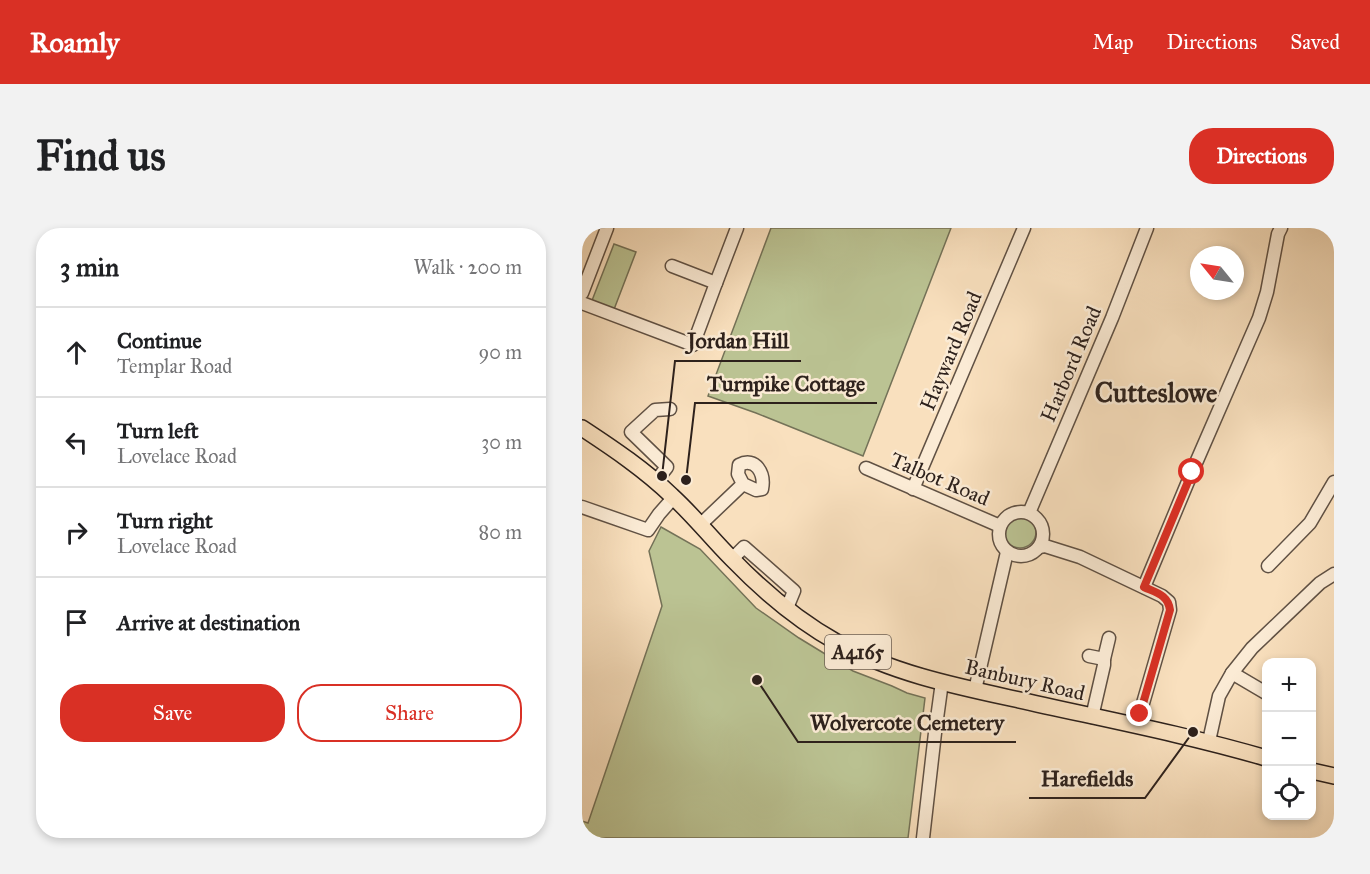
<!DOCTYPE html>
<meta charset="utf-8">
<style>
:root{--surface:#fff;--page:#f2f2f2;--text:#202124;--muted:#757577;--line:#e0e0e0;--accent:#d93025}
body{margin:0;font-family:"IM FELL Great Primer",serif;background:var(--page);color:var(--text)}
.controls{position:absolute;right:18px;bottom:18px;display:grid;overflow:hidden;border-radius:12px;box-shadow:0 3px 9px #0003}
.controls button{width:54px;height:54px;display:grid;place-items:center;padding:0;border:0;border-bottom:2px solid var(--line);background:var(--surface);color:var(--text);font:30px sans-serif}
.compass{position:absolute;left:608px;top:18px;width:54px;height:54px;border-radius:50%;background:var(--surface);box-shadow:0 3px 9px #0003;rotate:300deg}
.stop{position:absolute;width:18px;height:18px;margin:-14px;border:4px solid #d93025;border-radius:50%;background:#fff}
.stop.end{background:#d93025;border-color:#fff;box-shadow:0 2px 6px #0008}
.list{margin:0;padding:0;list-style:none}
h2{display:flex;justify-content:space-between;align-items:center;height:78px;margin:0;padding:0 24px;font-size:26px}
h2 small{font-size:20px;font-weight:400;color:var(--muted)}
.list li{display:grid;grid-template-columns:39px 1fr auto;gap:18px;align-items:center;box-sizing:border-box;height:90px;padding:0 24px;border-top:2px solid var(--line)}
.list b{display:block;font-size:22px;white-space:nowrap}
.list p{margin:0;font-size:20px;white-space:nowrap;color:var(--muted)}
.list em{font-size:20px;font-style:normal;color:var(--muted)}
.actions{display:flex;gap:12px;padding:18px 24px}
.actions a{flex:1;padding:14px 0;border:2px solid var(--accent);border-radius:24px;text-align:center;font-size:21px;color:var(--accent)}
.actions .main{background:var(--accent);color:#fff}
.icon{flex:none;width:33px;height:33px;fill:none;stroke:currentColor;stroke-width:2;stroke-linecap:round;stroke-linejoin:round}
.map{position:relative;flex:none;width:752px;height:610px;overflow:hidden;border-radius:24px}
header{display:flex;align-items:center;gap:36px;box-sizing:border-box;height:84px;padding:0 30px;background:var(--accent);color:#fff}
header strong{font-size:28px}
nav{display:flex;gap:33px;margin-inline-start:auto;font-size:21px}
.intro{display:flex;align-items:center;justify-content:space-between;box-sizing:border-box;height:144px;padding:0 36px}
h1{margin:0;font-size:42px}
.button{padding:15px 27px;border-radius:24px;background:var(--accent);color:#fff;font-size:21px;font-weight:700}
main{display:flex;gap:36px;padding:0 36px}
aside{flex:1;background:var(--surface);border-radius:24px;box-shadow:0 3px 9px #0003}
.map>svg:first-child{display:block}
</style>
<header>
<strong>Roamly</strong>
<nav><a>Map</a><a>Directions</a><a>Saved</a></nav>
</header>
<div class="intro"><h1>Find us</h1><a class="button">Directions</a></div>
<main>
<aside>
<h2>3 min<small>Walk · 200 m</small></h2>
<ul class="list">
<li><svg class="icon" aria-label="ahead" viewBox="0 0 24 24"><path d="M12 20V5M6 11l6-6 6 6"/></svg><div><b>Continue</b><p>Templar Road</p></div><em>90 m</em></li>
<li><svg class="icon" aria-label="left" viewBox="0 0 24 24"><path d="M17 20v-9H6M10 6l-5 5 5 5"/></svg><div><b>Turn left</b><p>Lovelace Road</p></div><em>30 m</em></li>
<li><svg class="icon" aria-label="right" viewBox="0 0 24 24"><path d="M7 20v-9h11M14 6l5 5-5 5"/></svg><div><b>Turn right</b><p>Lovelace Road</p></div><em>80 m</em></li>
<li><svg class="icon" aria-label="arrive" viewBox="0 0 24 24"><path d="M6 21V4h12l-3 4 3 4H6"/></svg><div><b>Arrive at destination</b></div></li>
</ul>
<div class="actions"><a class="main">Save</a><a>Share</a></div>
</aside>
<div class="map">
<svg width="752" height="610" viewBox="0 0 752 610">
<rect width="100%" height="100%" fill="#f9e0be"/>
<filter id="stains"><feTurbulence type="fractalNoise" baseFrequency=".00333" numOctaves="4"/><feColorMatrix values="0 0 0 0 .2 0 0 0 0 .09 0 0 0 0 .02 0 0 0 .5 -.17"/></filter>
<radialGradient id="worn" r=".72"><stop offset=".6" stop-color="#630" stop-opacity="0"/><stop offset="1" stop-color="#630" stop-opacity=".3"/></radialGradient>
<!-- green -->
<g fill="#bbc393" stroke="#747258" stroke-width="1.5">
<path d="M189 0H369L281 228 174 185 126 168Z"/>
<path d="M32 16 54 24 31 84 9 75Z"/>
<circle cx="438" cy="304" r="16"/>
<path d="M79 299 118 321 174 380 217 410 271 443 310 458 325 465 343 470 326 610H0V593L6 595 80 378 67 323Z"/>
</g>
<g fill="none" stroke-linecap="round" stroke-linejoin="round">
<!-- minor casing -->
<g stroke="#605144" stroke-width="15">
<g id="minor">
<path d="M134 55 155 0"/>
<path d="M0 65 25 0"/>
<path d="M0 75 111 117 134 55 90 38"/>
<path d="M284 240 418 298"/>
<path d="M74 253 85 239 49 204 73 182 88 181"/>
<path d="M331 261 442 0"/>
<path d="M0 279 66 302 77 286 92 269"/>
<circle cx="439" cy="306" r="22"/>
<path d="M447 285 530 90 565 0"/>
<path d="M118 297 161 256 156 246 157 237C174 228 183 246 180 261L174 262 161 256"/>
<path d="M457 319 463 318 498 329 580 368 587 374 588 382 557 489"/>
<path d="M150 331 162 319 212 363 205 380"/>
<path d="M686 338 728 295 752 254"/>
<path d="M562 359 610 244 677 90 685 64 696 6 699 0"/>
<path d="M507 428 522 431"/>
<path d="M650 445 684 465"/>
<path d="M393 462 425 324"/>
<path d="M510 489 522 437V431L527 410"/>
<path d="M627 513 637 468 650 445 670 420 738 355 752 346"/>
<path d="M341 610 353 505 360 454"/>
</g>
</g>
<!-- major casing -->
<g stroke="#2d211c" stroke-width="18">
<g id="major">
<path d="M0 200C32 221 63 242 90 268 112 288 129 310 150 331 180 362 218 394 256 415 310 445 373 458 433 471 517 490 602 506 684 530"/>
<path d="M730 543 752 548"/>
</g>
</g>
<!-- minor -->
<use href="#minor" stroke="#fbebd5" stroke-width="12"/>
<!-- major -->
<use href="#major" stroke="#f9e0be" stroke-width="15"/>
</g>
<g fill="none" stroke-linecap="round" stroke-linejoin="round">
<!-- route -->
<path stroke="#d93025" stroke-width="8" d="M558 486 588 382C586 367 575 365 562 359L610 244"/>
</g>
<g text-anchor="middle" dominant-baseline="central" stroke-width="5" stroke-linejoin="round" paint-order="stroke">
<!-- shield labels -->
<rect fill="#fbebd5" stroke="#6b5e54" stroke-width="1.5" x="243" y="407" width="66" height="34" rx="4.5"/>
<g font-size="20" font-weight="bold" fill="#2d211c">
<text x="276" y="424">A4165</text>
</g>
<!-- street labels -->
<g font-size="21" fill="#2d211c" stroke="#fbebd5">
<text transform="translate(369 123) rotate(-67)">Hayward Road</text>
<text transform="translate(489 136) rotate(-67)">Harbord Road</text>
<text transform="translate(358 251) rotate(23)">Talbot Road</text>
<text transform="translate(443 452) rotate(13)">Banbury Road</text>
</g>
<!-- district labels -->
<g font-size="27" font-weight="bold" fill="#2d211c" stroke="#fbebd5">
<text x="574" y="164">Cutteslowe</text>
</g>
</g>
<!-- callouts -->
<path fill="none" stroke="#2d211c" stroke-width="2" d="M80 248L93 133H219M104 252L113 175H295M175 452L216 514H434M611 504L563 570H447"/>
<g fill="#2d211c" stroke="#fbebd5" stroke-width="2">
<circle cx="80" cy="248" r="6"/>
<circle cx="104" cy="252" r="6"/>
<circle cx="175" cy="452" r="6"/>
<circle cx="611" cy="504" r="6"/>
</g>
<g font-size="22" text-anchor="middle" font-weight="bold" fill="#2d211c" stroke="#fbebd5" stroke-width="5" stroke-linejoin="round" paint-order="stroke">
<text x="156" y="120">Jordan Hill</text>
<text x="204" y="163">Turnpike Cottage</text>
<text x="325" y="502">Wolvercote Cemetery</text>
<text x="505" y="558">Harefields</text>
</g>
<rect width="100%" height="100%" filter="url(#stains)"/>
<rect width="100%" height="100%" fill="url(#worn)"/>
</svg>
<div class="controls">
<button>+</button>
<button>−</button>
<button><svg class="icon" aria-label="locate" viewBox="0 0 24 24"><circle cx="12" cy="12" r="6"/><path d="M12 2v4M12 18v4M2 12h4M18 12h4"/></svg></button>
</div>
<svg class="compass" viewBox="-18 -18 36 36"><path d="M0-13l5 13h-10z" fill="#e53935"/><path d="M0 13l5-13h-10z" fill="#757577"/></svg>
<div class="stop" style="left:610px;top:244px"></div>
<div class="stop end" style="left:558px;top:486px"></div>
</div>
</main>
